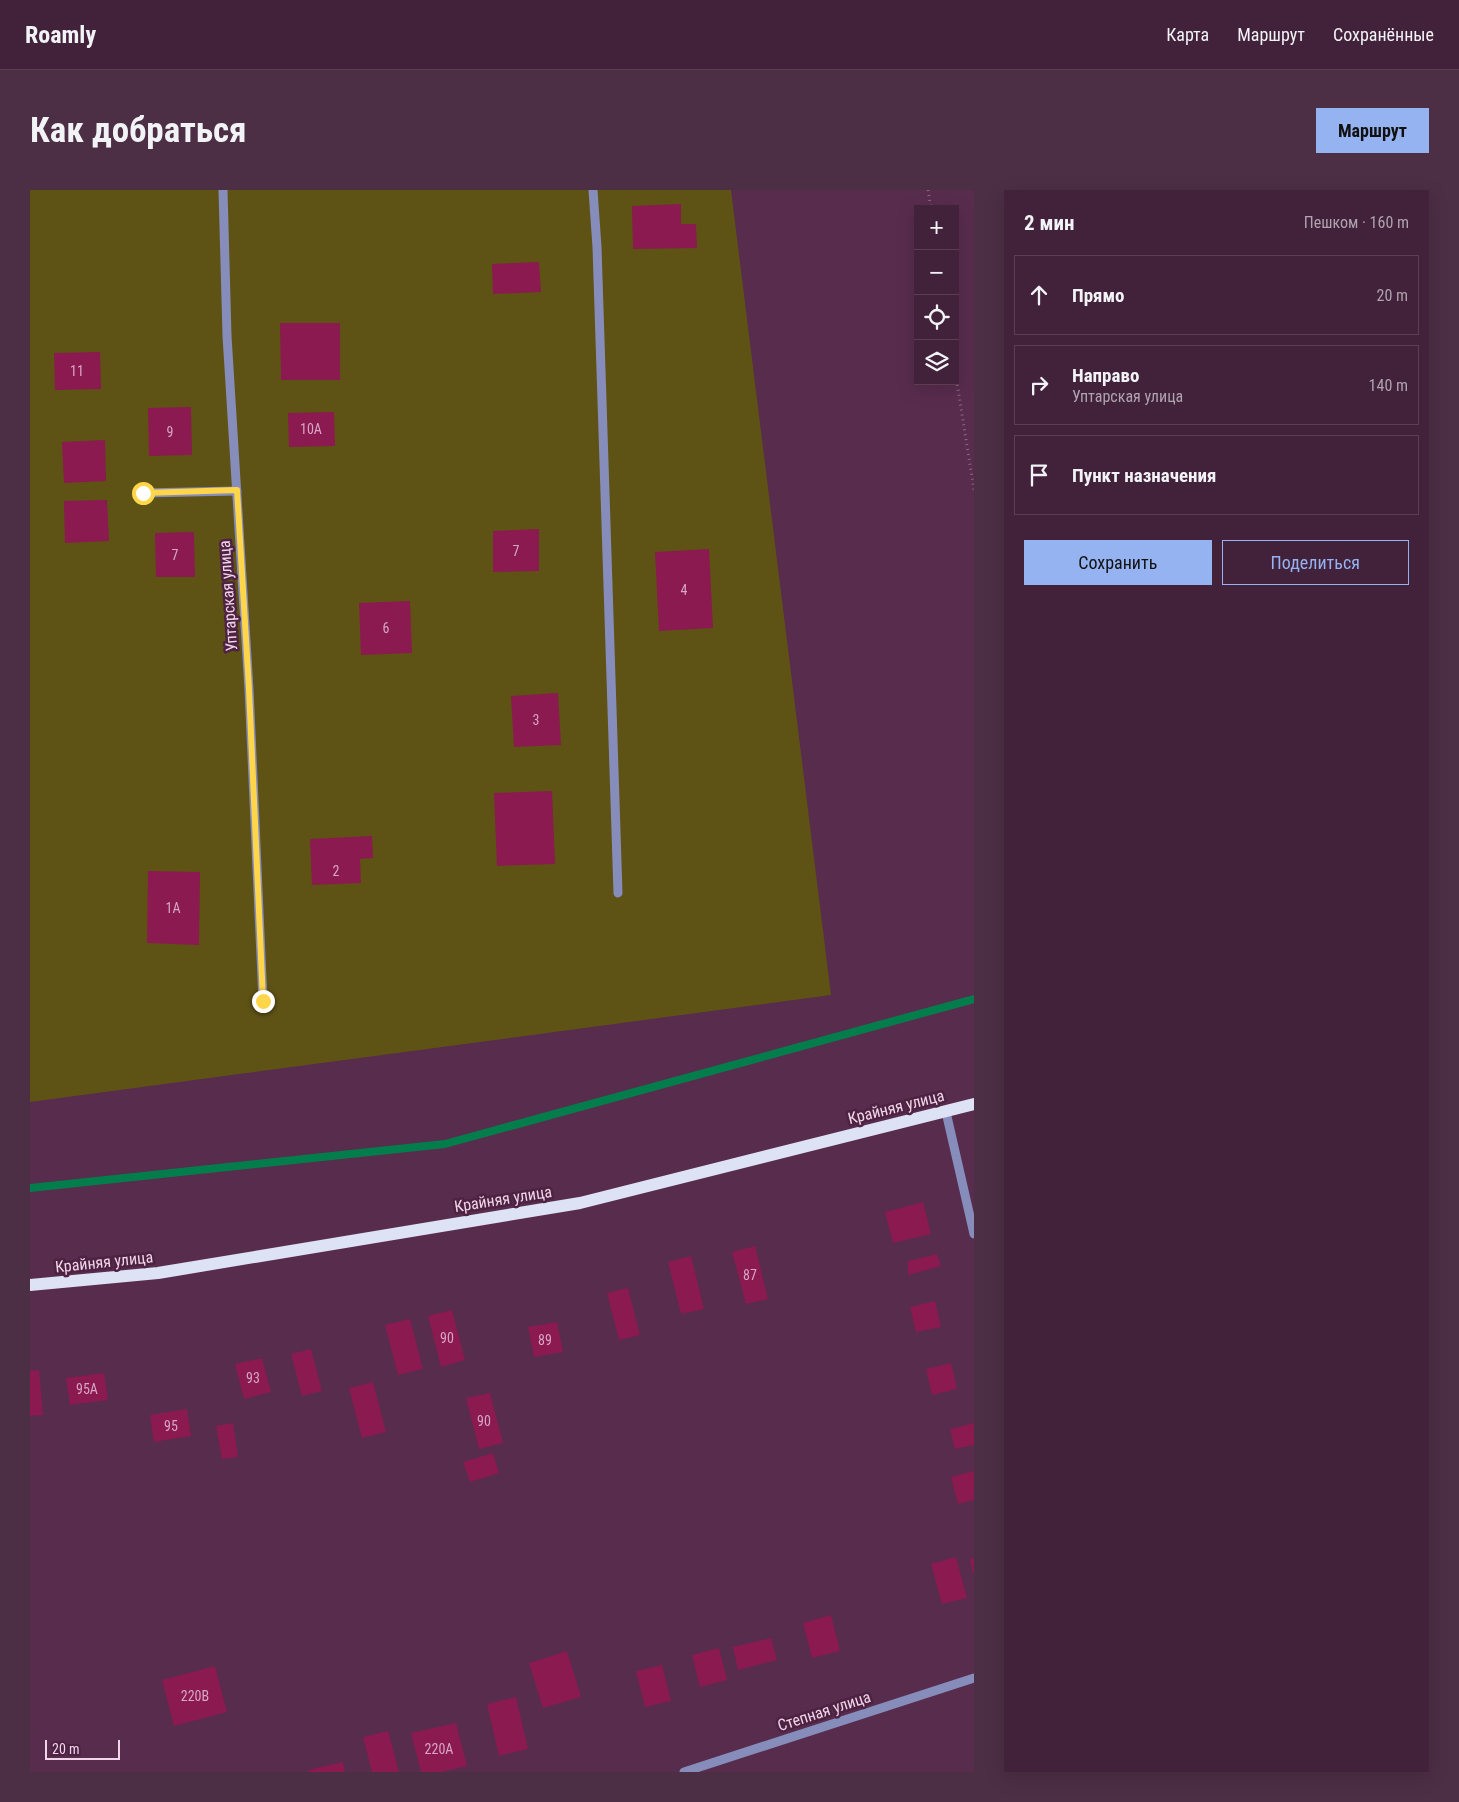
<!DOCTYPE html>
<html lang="ru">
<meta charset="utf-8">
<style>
:root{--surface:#42213a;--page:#4c2e45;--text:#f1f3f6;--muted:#aea3af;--line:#5a3e54;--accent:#95b2f1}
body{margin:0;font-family:"Roboto Condensed",sans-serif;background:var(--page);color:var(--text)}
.controls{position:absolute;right:15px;top:15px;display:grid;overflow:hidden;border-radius:0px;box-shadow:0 5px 20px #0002}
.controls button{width:45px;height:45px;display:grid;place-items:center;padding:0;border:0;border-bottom:1px solid var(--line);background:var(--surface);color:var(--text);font:25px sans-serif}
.scale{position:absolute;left:15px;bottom:12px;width:75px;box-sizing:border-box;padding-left:5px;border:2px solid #f1d5e8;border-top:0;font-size:14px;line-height:18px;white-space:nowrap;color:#f1d5e8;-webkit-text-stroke:4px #4d2242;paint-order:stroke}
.stop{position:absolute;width:15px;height:15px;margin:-11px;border:4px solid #ffd54a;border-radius:50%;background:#fff}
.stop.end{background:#ffd54a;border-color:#fff;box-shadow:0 1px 5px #0008}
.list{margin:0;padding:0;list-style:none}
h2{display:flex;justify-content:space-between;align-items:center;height:65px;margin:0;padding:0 20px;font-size:21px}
h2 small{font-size:16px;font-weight:400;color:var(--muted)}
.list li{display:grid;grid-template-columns:32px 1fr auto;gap:15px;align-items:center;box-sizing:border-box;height:80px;margin:0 10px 10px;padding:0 10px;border:1px solid var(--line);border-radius:0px}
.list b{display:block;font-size:19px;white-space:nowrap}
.list p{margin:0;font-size:16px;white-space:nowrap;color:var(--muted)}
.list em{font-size:16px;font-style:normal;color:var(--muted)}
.actions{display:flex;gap:10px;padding:15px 20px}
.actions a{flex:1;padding:11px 0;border:1px solid var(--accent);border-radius:0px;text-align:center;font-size:18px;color:var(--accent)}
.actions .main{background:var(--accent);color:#111}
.icon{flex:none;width:28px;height:28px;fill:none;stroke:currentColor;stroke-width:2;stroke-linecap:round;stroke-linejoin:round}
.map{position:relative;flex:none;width:944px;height:1582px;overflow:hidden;border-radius:0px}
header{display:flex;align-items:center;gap:30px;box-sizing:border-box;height:70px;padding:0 25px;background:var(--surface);border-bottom:1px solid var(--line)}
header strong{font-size:24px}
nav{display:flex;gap:28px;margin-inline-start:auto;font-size:18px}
.intro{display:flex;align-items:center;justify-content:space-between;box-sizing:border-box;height:120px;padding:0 30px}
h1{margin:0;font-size:35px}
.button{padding:12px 22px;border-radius:0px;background:var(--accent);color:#111;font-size:18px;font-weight:700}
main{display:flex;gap:30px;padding:0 30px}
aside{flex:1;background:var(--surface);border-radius:0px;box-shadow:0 5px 20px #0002}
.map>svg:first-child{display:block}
</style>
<header>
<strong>Roamly</strong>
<nav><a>Карта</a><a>Маршрут</a><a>Сохранённые</a></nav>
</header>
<div class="intro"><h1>Как добраться</h1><a class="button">Маршрут</a></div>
<main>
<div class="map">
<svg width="944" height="1582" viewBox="0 0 944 1582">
<rect width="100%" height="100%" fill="#582c4d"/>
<!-- green -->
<path fill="#5f5215" d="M0 0H701L801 805 0 912Z"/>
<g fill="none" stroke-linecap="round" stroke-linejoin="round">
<!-- stream -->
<path stroke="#037d4b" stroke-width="8" d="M0 998 415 954 944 809"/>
</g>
<!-- building -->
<g fill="#8a1a50">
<path d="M651 14V34H666L667 58 603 59 602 16Z"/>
<path d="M509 72 511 102 463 104 462 74Z"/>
<path d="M250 133H310V190H251Z"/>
<path d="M70 162 71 199 25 200 24 163Z"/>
<path d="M161 217 162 265 119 266 118 218Z"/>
<path d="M304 222 305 256 259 257 258 223Z"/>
<path d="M75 250 76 291 34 293 32 252Z"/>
<path d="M77 310 79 351 35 353 34 311Z"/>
<path d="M509 339V381L463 382V341Z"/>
<path d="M164 342 165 387H126L125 343Z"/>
<path d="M679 359 683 438 629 441 625 362Z"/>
<path d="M380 411 382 463 331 465 329 413Z"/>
<path d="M528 503 531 555 484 557 481 506Z"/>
<path d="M522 601 525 674 467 676 464 603Z"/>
<path d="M342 646 343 668 330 669 331 693 282 695 280 649Z"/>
<path d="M118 681 170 682 169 755 117 753Z"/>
<path d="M893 1012 901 1044 863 1053 855 1022Z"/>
<path d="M725 1056 738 1109 716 1114 702 1062Z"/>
<path d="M907 1064 911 1076 878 1085V1071Z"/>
<path d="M661 1066 674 1119 651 1124 638 1072Z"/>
<path d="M598 1098 610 1145 589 1150 577 1103Z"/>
<path d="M905 1111 911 1137 886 1142 880 1117Z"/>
<path d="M422 1120 435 1170 411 1177 398 1126Z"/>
<path d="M380 1129 393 1179 368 1185 355 1135Z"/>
<path d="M527 1132 533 1162 504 1167 498 1137Z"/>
<path d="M281 1159 292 1201 272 1206 261 1164Z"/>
<path d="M232 1168 241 1202 214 1209 205 1174Z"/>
<path d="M921 1173 927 1199 902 1205 896 1179Z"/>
<path d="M9 1180 13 1225 0 1226V1181Z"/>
<path d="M74 1183 78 1210 40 1215 36 1188Z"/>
<path d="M343 1192 356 1242 332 1248 319 1198Z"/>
<path d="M460 1203 473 1253 449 1259 436 1208Z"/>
<path d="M157 1219 161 1246 124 1252 120 1225Z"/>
<path d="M203 1233 208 1267 192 1269 186 1236Z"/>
<path d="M944 1233V1255L925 1259 920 1239Z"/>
<path d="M463 1263 469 1283 440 1292 433 1272Z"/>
<path d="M944 1281V1310L928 1314 921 1287Z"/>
<path d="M926 1367 937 1408 912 1414 901 1374Z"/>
<path d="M944 1368V1384H943L940 1369Z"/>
<path d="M801 1425 810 1461 782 1468 773 1433Z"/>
<path d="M741 1448 747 1470 708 1480 703 1457Z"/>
<path d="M689 1458 697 1490 670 1497 662 1465Z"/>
<path d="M537 1461 551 1507 513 1518 499 1473Z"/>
<path d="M632 1475 641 1511 615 1517 606 1481Z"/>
<path d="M185 1476 197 1522 144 1536 132 1490Z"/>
<path d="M486 1507 498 1559 469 1566 457 1514Z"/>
<path d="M426 1533 437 1576 411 1582H391L381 1543Z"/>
<path d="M358 1541 369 1582H342L333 1547Z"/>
<path d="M313 1572 315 1582H279L278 1580Z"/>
</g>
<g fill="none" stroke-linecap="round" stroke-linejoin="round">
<!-- path -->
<g stroke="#8d6783" stroke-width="3" stroke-dasharray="1 4" stroke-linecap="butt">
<path d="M898 0 901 19"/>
<path d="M925 180 944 300"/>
</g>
<!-- minor -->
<g stroke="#868dbb" stroke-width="9">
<path d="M193 0 197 146 219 499 233 811"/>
<path d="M563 0 567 57 588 703"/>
<path d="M113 303 207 301"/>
<path d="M916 922 944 1044"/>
<path d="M654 1582 944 1488"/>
</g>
<!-- major -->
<path stroke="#dee2f5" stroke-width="12" d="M0 1095 128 1083 550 1013 944 914"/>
</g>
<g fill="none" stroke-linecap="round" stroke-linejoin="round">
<!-- route -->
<path stroke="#ffd54a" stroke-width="6" d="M113 303 207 300 219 499 233 811"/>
</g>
<g text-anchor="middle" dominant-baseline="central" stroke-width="5" stroke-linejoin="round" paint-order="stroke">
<!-- number labels -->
<g font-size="14" fill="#d7a6c2">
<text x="47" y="181">11</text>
<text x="281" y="239">10А</text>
<text x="140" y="242">9</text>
<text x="486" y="361">7</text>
<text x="145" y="365">7</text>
<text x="654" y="400">4</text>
<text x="356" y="438">6</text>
<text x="506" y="530">3</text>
<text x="306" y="681">2</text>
<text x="143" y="718">1А</text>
<text x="720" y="1085">87</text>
<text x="417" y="1148">90</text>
<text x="515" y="1150">89</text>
<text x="223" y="1188">93</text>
<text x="57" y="1199">95А</text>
<text x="454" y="1231">90</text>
<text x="141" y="1236">95</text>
<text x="165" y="1506">220В</text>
<text x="409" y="1559">220А</text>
</g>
<!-- street labels -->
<g font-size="16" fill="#f1d5e8" stroke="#4d2242">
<text transform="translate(198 406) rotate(-94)">Уптарская улица</text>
<text transform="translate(866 917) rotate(-14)">Крайняя улица</text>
<text transform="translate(473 1009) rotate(-9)">Крайняя улица</text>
<text transform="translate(74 1072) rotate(-6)">Крайняя улица</text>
<text transform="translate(794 1521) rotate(-18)">Степная улица</text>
</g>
</g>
</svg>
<div class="controls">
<button>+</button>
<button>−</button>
<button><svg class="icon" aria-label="locate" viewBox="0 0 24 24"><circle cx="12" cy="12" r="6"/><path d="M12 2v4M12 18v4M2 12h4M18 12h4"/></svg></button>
<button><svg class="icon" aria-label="layers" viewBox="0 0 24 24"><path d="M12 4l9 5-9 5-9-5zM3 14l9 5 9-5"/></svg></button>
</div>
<div class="scale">20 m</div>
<div class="stop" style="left:113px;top:303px"></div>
<div class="stop end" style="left:233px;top:811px"></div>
</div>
<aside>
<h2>2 мин<small>Пешком · 160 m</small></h2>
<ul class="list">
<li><svg class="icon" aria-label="ahead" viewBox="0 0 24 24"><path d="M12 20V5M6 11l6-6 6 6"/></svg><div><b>Прямо</b></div><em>20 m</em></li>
<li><svg class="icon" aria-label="right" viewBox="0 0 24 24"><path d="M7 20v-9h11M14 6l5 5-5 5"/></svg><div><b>Направо</b><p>Уптарская улица</p></div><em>140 m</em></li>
<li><svg class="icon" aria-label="arrive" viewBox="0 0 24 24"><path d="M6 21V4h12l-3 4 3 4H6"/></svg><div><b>Пункт назначения</b></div></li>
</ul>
<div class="actions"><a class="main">Сохранить</a><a>Поделиться</a></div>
</aside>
</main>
